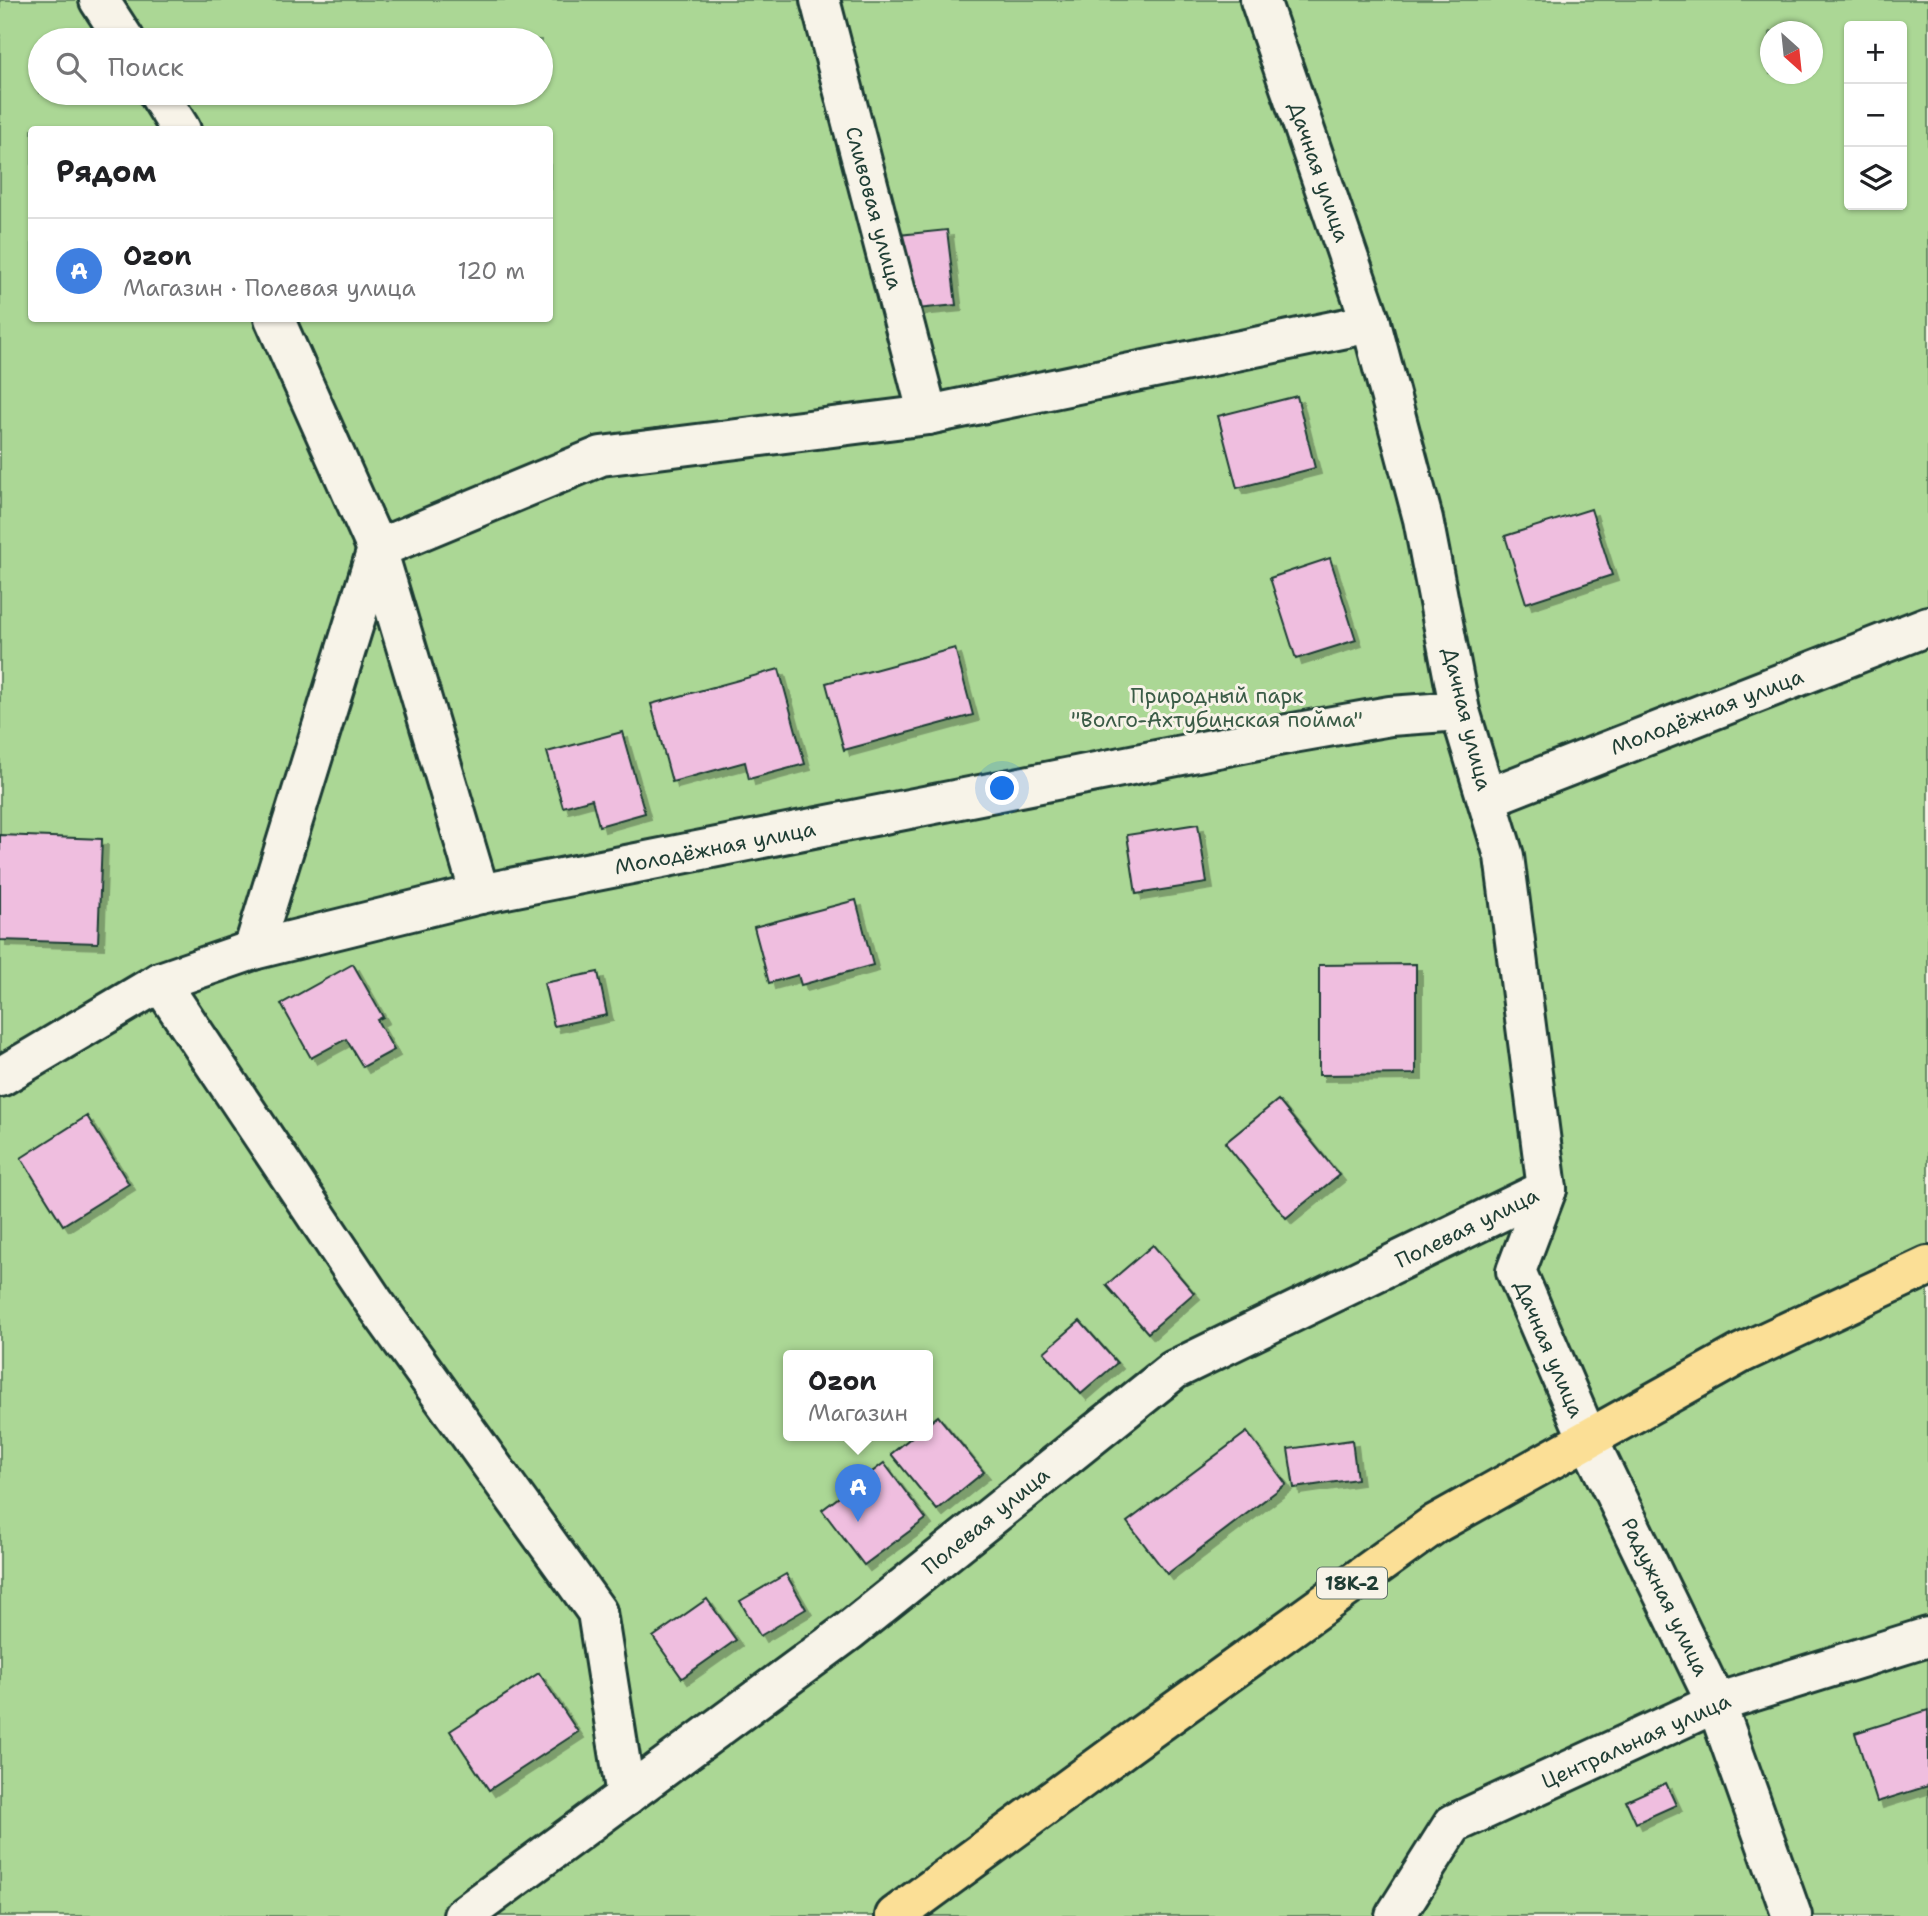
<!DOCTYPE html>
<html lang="ru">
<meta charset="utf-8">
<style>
:root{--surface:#fff;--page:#f2f2f2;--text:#202124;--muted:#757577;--line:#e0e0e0;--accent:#c8321e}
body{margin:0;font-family:"Shantell Sans",sans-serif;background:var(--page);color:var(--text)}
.controls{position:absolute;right:21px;top:21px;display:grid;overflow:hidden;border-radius:7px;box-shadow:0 2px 5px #0004}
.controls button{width:63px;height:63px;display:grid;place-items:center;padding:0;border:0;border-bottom:2px solid var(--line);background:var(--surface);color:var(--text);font:35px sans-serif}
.compass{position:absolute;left:1760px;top:21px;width:63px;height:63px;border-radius:50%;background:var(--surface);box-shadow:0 2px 5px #0004;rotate:153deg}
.you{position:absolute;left:1003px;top:789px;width:24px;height:24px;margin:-18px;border:5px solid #fff;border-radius:50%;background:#1a73e8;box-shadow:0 0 0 10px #1a73e833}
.badge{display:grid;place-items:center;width:46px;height:46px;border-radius:50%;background:var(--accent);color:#fff;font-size:23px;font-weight:700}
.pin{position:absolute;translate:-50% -58px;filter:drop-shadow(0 2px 4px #0008)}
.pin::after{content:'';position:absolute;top:37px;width:24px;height:21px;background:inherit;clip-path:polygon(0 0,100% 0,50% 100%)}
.popup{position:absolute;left:783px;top:1350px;width:150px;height:91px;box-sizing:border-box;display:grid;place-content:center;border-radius:7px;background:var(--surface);filter:drop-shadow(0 2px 5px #0005);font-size:23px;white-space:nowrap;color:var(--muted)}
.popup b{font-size:26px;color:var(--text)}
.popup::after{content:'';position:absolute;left:50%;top:100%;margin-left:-14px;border:14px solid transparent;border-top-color:var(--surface)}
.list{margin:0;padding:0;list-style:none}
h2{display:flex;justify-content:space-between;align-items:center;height:91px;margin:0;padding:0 28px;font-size:30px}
h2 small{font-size:23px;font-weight:400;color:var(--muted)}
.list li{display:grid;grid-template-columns:46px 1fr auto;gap:21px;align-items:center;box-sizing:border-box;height:105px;padding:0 28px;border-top:2px solid var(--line)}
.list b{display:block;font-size:26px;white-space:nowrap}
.list p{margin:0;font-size:23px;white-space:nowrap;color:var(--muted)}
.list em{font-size:23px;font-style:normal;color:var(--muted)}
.icon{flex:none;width:38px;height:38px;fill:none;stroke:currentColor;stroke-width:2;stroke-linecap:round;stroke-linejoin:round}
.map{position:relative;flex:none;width:1928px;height:1916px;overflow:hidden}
.search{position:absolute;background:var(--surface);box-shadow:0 2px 5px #0004;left:28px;top:28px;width:525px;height:77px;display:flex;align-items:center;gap:18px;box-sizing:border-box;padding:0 24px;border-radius:38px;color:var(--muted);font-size:26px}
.panel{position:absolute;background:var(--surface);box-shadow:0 2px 5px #0004;left:28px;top:126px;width:525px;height:196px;border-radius:7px}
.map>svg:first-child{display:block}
</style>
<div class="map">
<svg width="1928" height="1916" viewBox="0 0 1928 1916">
<defs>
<filter id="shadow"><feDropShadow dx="6" dy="6" stdDeviation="0" flood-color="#0004"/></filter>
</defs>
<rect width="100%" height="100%" fill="#f7f3e8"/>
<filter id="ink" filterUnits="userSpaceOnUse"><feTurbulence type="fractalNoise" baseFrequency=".0143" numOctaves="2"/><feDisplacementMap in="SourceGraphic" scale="14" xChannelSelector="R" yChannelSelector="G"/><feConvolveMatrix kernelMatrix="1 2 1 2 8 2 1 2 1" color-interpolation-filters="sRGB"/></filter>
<g filter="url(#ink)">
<!-- green -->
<path fill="#abd795" stroke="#658a64" stroke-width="2" fill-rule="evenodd" d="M0 0H1928V1916H0ZM1849 26H1902V205H1849ZM1770 32H1812V74H1770ZM40 40H541V93H40ZM32 130H550V318H32ZM788 1356H928V1436H788Z"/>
<!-- building -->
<g fill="#efbedf" stroke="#1f3d34" stroke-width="2" filter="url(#shadow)">
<path d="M947 230 956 305 907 310 899 235Z"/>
<path d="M1297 396 1315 468 1237 488 1218 416Z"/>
<path d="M1591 509 1612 575 1526 603 1505 536Z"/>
<path d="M1330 558 1356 640 1296 659 1270 578Z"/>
<path d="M955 648 973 715 844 750 826 683Z"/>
<path d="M779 669 805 764 749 779 745 762 672 782 651 704Z"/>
<path d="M622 732 645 813 599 826 592 799 563 807 547 752Z"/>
<path d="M1198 824 1207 883 1136 894 1127 835Z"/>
<path d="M0 835 102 839 98 943 0 940Z"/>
<path d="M856 900 873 965 801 985 798 975 769 983 754 927Z"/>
<path d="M353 964 383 1017 377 1020 394 1050 363 1067 346 1039 311 1058 281 1004Z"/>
<path d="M1416 964V1074L1319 1075V965Z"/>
<path d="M598 972 607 1015 554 1026 544 983Z"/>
<path d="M1278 1100 1339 1175 1286 1218 1225 1143Z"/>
<path d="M87 1116 129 1184 63 1225 21 1158Z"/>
<path d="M1153 1245 1194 1293 1148 1333 1106 1285Z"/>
<path d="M1080 1321 1117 1363 1081 1394 1044 1352Z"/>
<path d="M938 1416 984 1472 937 1510 891 1454 913 1436H928V1424Z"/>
<path d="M1247 1432 1286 1484 1167 1574 1127 1522Z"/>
<path d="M1352 1440 1357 1479 1294 1488 1288 1449Z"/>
<path d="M884 1463 926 1519 864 1565 822 1510Z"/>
<path d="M786 1574 806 1609 760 1636 740 1601Z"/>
<path d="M707 1599 736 1640 682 1678 653 1637Z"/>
<path d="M539 1673 578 1732 489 1790 450 1731Z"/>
<path d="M1928 1710V1786L1877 1802 1855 1733Z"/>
<path d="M1666 1783 1676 1805 1636 1823 1626 1801Z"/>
</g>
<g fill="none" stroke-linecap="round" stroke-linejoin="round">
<!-- street casing -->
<g stroke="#1f3d34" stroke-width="44">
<g id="street">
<path d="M99 0 125 40"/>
<path d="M820 0 928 415"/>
<path d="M1260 0 1371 323 1423 519 1460 711 1504 856 1547 1189 1516 1271 1588 1439 1716 1703 1792 1916"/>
<path d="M158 93 181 130"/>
<path d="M274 318 377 549 480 894"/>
<path d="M1487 798 1928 626"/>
<path d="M253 950 377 549 601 456 928 415 1371 323"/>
<path d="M160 982 374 1302 597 1612 626 1796"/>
<path d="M0 1077 160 982 253 950 480 894 1293 733 1390 716 1460 711"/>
<path d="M463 1916 849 1631 1174 1370 1547 1189"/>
<path d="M1395 1916 1453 1824 1716 1703 1928 1637"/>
</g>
</g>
<!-- primary casing -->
<g stroke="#1f3d34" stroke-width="44">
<path id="primary" d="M895 1916 1128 1745 1435 1524 1742 1353 1928 1266"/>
</g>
<!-- street -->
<use href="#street" stroke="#f7f3e8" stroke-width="38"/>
<!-- primary -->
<use href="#primary" stroke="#fbdf96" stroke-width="38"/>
</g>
</g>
<g text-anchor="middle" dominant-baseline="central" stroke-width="6" stroke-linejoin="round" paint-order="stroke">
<!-- shield labels -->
<rect fill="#f7f3e8" stroke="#60746a" stroke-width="2" x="1317" y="1567.5" width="70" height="31" rx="5"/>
<g font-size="19" font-weight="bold" fill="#1f3d34">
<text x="1352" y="1583">18К-2</text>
</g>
<!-- street labels -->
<g font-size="21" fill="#1f3d34" stroke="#f7f3e8">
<text transform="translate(1319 172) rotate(71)">Дачная улица</text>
<text transform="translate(874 208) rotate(75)">Сливовая улица</text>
<text transform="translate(1707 712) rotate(-21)">Молодёжная улица</text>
<text transform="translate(1467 719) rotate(76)">Дачная улица</text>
<text transform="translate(715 848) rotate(-11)">Молодёжная улица</text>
<text transform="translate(1467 1228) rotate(-26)">Полевая улица</text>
<text transform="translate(1549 1349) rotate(67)">Дачная улица</text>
<text transform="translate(986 1521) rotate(-39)">Полевая улица</text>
<text transform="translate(1665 1597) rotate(64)">Радужная улица</text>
<text transform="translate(1636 1741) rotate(-24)">Центральная улица</text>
</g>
<!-- park labels -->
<g font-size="21" fill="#3b5c47" stroke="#f7f3e8">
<text x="1217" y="696">Природный парк<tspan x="1217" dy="24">"Волго-Ахтубинская пойма"</tspan></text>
</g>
</g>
</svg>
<div class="controls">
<button>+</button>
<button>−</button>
<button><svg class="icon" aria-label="layers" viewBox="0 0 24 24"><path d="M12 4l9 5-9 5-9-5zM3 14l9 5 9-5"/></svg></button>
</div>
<svg class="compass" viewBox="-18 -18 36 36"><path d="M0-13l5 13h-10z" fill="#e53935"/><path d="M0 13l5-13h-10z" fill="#757577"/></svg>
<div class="you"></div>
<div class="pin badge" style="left:858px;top:1522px;background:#3f7fe0">A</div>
<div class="popup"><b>Ozon</b>Магазин</div>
<div class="search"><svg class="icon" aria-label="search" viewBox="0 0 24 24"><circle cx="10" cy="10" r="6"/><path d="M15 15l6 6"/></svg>Поиск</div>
<section class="panel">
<h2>Рядом<small></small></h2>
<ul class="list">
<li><span class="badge" style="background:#3f7fe0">A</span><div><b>Ozon</b><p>Магазин · Полевая улица</p></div><em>120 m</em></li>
</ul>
</section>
</div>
